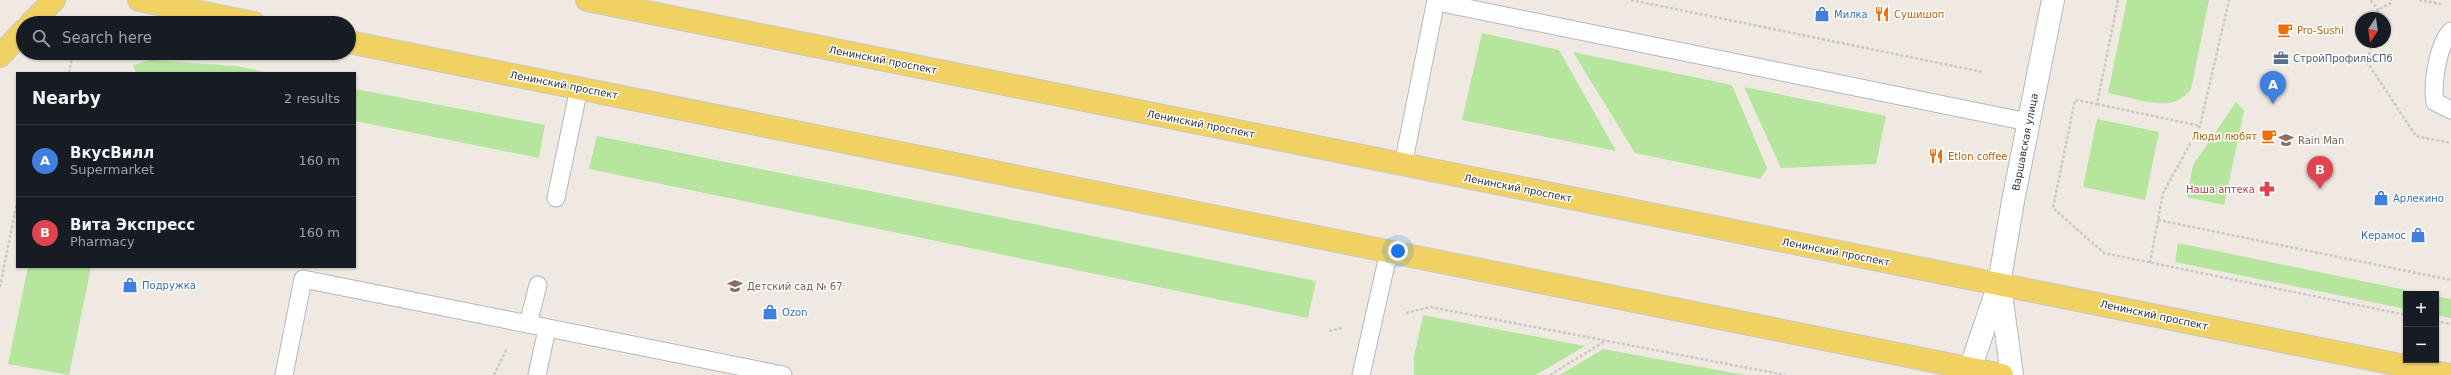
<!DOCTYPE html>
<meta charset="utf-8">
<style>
:root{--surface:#171b24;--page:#20242c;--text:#f1f3f6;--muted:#9ea1a6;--line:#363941;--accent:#0b8043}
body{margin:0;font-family:"DejaVu Sans",sans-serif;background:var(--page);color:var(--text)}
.controls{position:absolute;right:12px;bottom:12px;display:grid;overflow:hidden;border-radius:0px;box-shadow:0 1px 3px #0004}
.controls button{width:36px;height:36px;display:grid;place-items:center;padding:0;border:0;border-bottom:1px solid var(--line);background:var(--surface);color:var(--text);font:20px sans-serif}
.compass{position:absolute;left:2355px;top:12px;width:36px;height:36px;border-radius:50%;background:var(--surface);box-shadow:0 1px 3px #0004;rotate:193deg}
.you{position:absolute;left:1398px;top:251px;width:14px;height:14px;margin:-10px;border:3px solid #fff;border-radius:50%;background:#1a73e8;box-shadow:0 0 0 6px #1a73e833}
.badge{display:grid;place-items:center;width:26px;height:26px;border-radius:50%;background:var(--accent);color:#fff;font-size:13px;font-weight:700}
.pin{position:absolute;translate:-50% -33px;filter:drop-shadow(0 1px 2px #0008)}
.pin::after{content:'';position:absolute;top:21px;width:14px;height:12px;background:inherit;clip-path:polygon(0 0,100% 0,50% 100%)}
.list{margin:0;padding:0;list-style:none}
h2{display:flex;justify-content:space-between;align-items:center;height:52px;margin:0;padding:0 16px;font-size:17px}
h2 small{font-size:13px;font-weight:400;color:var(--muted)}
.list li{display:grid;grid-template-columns:26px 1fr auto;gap:12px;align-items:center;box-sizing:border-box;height:72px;padding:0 16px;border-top:1px solid var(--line)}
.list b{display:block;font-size:15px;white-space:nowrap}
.list p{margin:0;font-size:13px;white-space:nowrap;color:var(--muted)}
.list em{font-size:13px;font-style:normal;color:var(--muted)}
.icon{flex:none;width:22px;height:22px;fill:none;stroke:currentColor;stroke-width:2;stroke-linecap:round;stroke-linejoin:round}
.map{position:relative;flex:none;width:2451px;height:375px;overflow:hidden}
.search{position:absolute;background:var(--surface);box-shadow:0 1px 3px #0004;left:16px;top:16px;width:340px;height:44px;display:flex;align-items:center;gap:10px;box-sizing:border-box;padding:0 14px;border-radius:22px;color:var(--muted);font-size:15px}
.panel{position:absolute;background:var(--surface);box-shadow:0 1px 3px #0004;left:16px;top:72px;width:340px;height:196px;border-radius:0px}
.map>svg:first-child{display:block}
</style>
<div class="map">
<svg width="2451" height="375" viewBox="0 0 2451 375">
<rect width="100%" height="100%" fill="#efe9e1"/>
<!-- green -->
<g fill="#b6e59e">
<path d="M2127 0H2209L2191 89C2186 95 2181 100 2173 102 2159 107 2124 96 2108 93Z"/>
<path d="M1482 33 1559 50 1616 151 1462 120Z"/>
<path d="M1573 52 1732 85 1767 168 1760 179 1635 153Z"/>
<path d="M151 60 236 66 270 73H136L133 65Z"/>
<path d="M1744 87 1886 116 1876 164 1781 168Z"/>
<path d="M355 89 545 125 539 158 355 121Z"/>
<path d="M2236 102 2244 111 2224 205 2187 197 2193 165Z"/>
<path d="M2097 119 2159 132 2145 200 2083 187Z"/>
<path d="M597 136 1316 281 1308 318 589 169Z"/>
<path d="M2178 243 2425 294H2406V309L2175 262Z"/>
<path d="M28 267H91L69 375 8 364Z"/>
<path d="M2436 296 2451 299V318L2436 315Z"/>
<path d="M1423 315 1585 346 1536 375H1414V357Z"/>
<path d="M1603 349 1745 375H1560Z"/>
</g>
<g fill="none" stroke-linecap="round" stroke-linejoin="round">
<!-- service casing -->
<g stroke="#b4b7c1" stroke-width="19">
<g id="service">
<path d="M1437 2 2028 122"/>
<path d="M2451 31C2438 44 2432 84 2435 102L2451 110"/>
<path d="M1403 165 1436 0"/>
<path d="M556 198 579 88"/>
<path d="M528 324 538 285"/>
<path d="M284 375 303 279 783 375"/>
<path d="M537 375 547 329"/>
<path d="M1361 375 1389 251"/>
</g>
</g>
<!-- tertiary casing -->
<g stroke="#b4b7c1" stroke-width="24">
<g id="tertiary">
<path d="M2000 287 2012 375"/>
<path d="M1968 375 1999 284 2013 201 2053 0"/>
</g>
</g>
<!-- primary casing -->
<g stroke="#c9c9c9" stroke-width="24">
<g id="primary">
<path d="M139 0 254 23"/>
<path d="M587 0 2450 375"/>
<path d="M31 23 54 0"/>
<path d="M349 42 2002 375"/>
<path d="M0 56 23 31"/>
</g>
</g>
<!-- path -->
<g stroke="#c9c9c9" stroke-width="2.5" stroke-dasharray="3 2" stroke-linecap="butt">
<path d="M1631 0 1983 72"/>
<path d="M2118 0 2097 104 2075 100 2053 208 2104 253 2406 315"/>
<path d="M2371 0 2378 10"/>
<path d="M2419 0 2441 4"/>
<path d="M2377 18 2378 10 2391 3V0"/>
<path d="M2372 42 2367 62 2416 136 2451 143"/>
<path d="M69 73 73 53"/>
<path d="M2097 104 2200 126"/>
<path d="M2158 220 2451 280"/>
<path d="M2150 263 2163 193 2200 126 2229 0"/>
<path d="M0 287 17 202"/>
<path d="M1406 313 1430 307 1785 375"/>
<path d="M2436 321 2451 324"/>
<path d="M1329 331 1342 328"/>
<path d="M494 375 507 348"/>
<path d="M1550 375 1605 341"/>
</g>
<!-- service -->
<use href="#service" stroke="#fff" stroke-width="17"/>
<!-- tertiary -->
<use href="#tertiary" stroke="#fff" stroke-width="22"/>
<!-- primary -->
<use href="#primary" stroke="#f2d163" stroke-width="22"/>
</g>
<!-- icons -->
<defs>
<g id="shop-bare" transform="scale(1.2)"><path d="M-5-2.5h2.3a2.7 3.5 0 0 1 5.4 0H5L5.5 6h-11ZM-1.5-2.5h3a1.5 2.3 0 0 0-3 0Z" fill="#3f7fe0" stroke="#fff" stroke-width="2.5" paint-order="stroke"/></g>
<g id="restaurant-bare" transform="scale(1.2)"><path d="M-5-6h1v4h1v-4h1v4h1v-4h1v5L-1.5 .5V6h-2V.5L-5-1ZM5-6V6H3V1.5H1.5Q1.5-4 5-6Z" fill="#e8710a" stroke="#fff" stroke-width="2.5" paint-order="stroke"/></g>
<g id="cafe-bare" transform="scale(1.2)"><path d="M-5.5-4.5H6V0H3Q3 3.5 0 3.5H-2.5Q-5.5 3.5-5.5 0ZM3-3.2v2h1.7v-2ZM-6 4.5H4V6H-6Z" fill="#e8710a" stroke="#fff" stroke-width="2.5" paint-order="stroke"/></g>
<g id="office-bare" transform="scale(1.2)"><path d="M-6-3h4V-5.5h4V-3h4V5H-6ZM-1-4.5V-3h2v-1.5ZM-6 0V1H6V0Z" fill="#5c6f8a" stroke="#fff" stroke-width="2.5" paint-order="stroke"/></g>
<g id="school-bare" transform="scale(1.2)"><path d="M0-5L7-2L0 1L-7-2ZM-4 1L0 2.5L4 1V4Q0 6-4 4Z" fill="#8d6e63" stroke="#fff" stroke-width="2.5" paint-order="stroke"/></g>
<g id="pharmacy-bare" transform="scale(1.2)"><path d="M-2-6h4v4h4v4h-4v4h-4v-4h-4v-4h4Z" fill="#e0444e" stroke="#fff" stroke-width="2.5" paint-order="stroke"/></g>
</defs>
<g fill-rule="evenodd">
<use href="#shop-bare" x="1822" y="14"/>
<use href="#restaurant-bare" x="1882" y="14"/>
<use href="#cafe-bare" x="2285" y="30"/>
<use href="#office-bare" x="2281" y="58"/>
<use href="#cafe-bare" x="2269" y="136"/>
<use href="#school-bare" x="2286" y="140"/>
<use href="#restaurant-bare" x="1936" y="156"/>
<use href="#pharmacy-bare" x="2267" y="189"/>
<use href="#shop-bare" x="2381" y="198"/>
<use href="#shop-bare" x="2418" y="235"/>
<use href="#shop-bare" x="130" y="285"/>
<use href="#school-bare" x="735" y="286"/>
<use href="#shop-bare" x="770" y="312"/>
</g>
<g text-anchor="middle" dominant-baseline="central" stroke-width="3" stroke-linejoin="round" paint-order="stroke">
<!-- shop labels -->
<g font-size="10" fill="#366cbe" stroke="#fff" text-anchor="start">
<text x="1834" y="14">Милка</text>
<text x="2393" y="198">Арлекино</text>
<text x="2406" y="235" text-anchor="end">Керамос</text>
<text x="142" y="285">Подружка</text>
<text x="782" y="312">Ozon</text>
</g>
<!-- food labels -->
<g font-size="10" fill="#c56008" stroke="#fff" text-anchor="start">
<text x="1894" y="14">Сушишоп</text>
<text x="2297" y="30">Pro-Sushi</text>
<text x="2257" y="136" text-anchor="end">Люди любят</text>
<text x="1948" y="156">Etlon coffee</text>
</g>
<!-- service labels -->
<g font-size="10" fill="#4e5e75" stroke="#fff" text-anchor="start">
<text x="2293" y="58">СтройПрофильСПб</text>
</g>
<!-- street labels -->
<g font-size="10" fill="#2e2e2e" stroke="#fff">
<text transform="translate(883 60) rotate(11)">Ленинский проспект</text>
<text transform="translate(564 85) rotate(11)">Ленинский проспект</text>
<text transform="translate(1201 124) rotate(11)">Ленинский проспект</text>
<text transform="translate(2025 142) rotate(-79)">Варшавская улица</text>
<text transform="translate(1518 188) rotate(11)">Ленинский проспект</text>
<text transform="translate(1836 252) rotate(11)">Ленинский проспект</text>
<text transform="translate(2154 315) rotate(12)">Ленинский проспект</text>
</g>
<!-- education labels -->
<g font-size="10" fill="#785e54" stroke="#fff" text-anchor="start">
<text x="2298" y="140">Rain Man</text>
<text x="747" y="286">Детский сад № 67</text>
</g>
<!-- health labels -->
<g font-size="10" fill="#be3a42" stroke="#fff" text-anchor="end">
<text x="2255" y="189">Наша аптека</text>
</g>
</g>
</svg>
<div class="controls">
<button>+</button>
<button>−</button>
</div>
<svg class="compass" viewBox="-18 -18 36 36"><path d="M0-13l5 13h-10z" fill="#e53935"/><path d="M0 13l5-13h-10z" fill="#9ea1a6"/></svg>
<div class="you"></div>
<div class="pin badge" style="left:2273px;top:104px;background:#3f7fe0">A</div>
<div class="pin badge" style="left:2320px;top:189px;background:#e0444e">B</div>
<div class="search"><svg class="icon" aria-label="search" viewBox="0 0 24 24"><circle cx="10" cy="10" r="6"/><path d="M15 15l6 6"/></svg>Search here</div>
<section class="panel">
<h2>Nearby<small>2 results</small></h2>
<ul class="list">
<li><span class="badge" style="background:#3f7fe0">A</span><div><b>ВкусВилл</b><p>Supermarket</p></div><em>160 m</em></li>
<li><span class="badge" style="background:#e0444e">B</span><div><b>Вита Экспресс</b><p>Pharmacy</p></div><em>160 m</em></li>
</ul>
</section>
</div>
